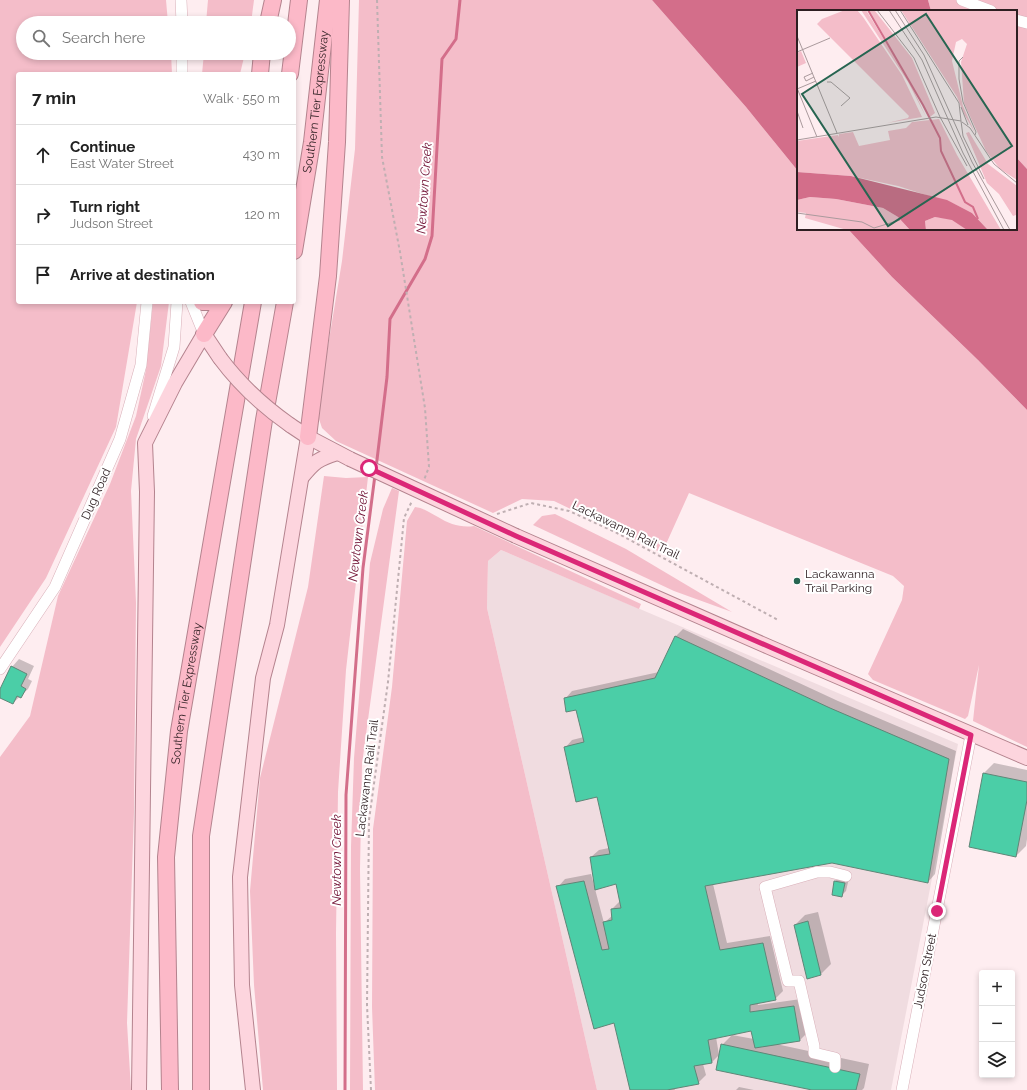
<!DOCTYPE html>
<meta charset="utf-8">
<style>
:root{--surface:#fff;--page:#f6f6f6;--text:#222;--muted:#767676;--line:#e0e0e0}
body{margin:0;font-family:Raleway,sans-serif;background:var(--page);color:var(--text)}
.controls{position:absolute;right:12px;bottom:12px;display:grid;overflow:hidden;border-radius:4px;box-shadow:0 2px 6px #0003}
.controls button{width:36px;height:36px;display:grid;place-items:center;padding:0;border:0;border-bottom:1px solid var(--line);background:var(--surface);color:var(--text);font:20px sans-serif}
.stop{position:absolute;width:12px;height:12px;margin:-9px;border:3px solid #db2777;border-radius:50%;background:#fff}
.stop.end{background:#db2777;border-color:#fff;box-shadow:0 1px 4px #0008}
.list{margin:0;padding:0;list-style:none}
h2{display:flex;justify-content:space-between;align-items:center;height:52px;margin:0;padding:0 16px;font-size:17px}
h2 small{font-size:13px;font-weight:400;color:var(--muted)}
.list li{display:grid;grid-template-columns:26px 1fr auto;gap:12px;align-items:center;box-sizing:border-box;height:60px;padding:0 16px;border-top:1px solid var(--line)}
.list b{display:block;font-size:15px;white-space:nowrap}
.list p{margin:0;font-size:13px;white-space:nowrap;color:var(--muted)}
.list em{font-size:13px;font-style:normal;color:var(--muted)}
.icon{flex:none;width:22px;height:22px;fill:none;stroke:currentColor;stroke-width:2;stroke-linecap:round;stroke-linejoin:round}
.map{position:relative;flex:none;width:1027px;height:1090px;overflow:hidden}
.search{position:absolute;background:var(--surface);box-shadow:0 2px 6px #0003;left:16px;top:16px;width:280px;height:44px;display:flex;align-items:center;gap:10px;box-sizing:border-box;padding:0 14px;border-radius:22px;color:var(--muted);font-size:15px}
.panel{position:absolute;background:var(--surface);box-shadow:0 2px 6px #0003;left:16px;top:72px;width:280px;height:232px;border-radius:4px}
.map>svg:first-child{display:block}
</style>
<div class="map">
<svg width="1027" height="1090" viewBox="0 0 1027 1090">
<rect width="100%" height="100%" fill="#feedf0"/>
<!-- built -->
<path fill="#f0dce0" d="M501 550 958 744 891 1090H597L487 608 488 561Z"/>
<!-- green -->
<g fill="#f4bdc9">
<path d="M0 0H166L168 23H23V53H171L172 74H18V302H137L116 427 46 578 0 647Z"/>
<path d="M208 0H254L251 23H206Z"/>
<path d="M359 0H652L746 107 798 171V229H848L892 277 978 360 1027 410V747L973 721 979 665 968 716 965 719 873 680 868 674 902 600 904 586 893 576 689 493 662 553 554 501 522 499 493 513 336 441 322 428 317 413 342 261 355 149Z"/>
<path d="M928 0H1027V169L1016 157V11H931Z"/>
<path d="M204 53H245L240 74H202Z"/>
<path d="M153 302H169L161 366 136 439 131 491 136 603 134 812 127 1023 131 1090H0V757L30 716 58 596 110 484 136 416 146 370Z"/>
<path d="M324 476 346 478 368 477 346 670 338 792 336 933 337 1090H263L254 985 250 891 260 778 308 587Z"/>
<path d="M392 488 399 491 362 764 360 869 363 1090H350L351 847 354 758 370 563 383 509Z"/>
<path d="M415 507C424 508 430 513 438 517 449 524 461 528 474 526L641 604 639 609 501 550 488 561 487 608 597 1090H375L372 1007 373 829 392 687 407 521Z"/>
<path d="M555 514 626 549 732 612 674 591 533 525 542 516Z"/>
</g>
<!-- water -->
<g fill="#d36e8a">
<path d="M652 0H928L931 11H798V171L746 107Z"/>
<path d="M1016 157 1027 169V410L978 360 892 277 848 229H1016Z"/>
</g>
<!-- shadow -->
<g fill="#0003" fill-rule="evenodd">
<path d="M683 629 838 701 956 751 935 874 928 882 832 862 713 884 727 943 770 936 783 991 775 999 757 1002 758 1005 801 999 807 1033 800 1040 776 1044 869 1064 864 1088 862 1090H817L722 1045 732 1035 754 1039 752 1030 716 1037 719 1055 712 1062 703 1064 706 1075 698 1083 674 1088 675 1090H631L615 1022 558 887 565 879 591 874 594 885H596L591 857 599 850 609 848 598 795 565 748 572 740 584 737 577 708 565 699 572 691 659 672 676 636ZM617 883 620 901 612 909 613 915 604 923 595 889Z"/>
<path d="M19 659 34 666 28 679 32 681 28 689 13 703 0 697V692L12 667Z"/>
<path d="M994 763 1027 770V839L1026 846 1016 856 984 773Z"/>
<path d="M840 877 849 878 846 891 841 896 835 881Z"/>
<path d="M818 912 831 964 821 974 795 925 805 915Z"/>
<path d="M739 1087 754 1090H736Z"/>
</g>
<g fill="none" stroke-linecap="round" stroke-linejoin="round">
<!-- stream -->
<g stroke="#d36e8a" stroke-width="3">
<path d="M376 468 387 377 390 319 425 259 432 236 442 59 456 39 460 0"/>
<path d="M345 1090 346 795 363 568 375 475"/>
</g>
</g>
<!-- building -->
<g fill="#4bcea7" stroke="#5f8677">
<path d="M675 636 830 708 949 759 928 883 832 863 705 886 720 950 763 943 776 1000 750 1005V1012L794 1006 800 1041 755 1048 751 1031 708 1040 712 1063 694 1066 699 1084 667 1090H630L614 1023 594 1029 556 886 584 881 602 950 609 949 603 922 612 920 611 909 621 908 616 884 595 890 590 857 610 854 597 797 576 802 564 747 584 742 576 710 566 712 564 698 655 678Z"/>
<path d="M11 666 27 674 21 686 26 689 21 698 17 696 13 704 0 698V689Z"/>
<path d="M983 773 1027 782V800L1016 857 969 847Z"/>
<path d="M834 881 845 883 842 897 832 895Z"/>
<path d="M808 921 821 975 807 979 794 925Z"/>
<path d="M721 1044 860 1074 856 1090H812L716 1070Z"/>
</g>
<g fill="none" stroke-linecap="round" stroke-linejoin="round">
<!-- minor casing -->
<g stroke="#d9b0b9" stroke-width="12">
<g id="minor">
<path d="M181 0 182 23"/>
<path d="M962 0 991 11"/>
<path d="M1016 20 1027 23"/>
<path d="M182 74V53"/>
<path d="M191 302 204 334"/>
<path d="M153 416 174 347 177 302"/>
<path d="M0 669 55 587 120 439 141 365 147 302"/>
<path d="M835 1067V1058L814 1053V1046L799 981H788L765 887 817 872H830L846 876"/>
<path d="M902 1090 971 735"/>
</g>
</g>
<!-- major casing -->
<g stroke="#b4838e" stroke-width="16">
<g id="major">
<path d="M290 425 308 437 350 459"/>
<path d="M302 477C314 462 318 459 337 453"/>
<path d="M516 536 769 647 1027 758"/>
<path d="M139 1090 147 492 145 443 175 383 204 334 220 358"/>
<path d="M253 1090 242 985 240 877 263 678 277 625 308 437"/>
</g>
</g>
<!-- highway casing -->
<g stroke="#b4838e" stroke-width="18">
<g id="highway">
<path d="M268 23 273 0"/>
<path d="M260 74 262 53"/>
<path d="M290 74 299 0"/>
<path id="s1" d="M294 251 312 142 328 0"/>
<path d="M202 302H214"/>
<path d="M204 334 224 302"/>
<path d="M308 437 328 276 337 142 341 0"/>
<path id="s2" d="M170 1090 166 857 179 731 253 302"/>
<path d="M201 1090V836L264 420 285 302"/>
</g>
</g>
<!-- path -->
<g stroke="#bfafb2" stroke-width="2" stroke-dasharray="3 3" stroke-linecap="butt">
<path d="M377 0 382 157 400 252 425 408 429 467 424 480"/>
<path d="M497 514 531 503 569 511 617 533 778 620"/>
<path d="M371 1090 367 1005 369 820 388 682 404 518 412 501"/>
</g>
<!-- minor -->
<use href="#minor" stroke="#fff" stroke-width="11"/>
<!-- major -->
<use href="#major" stroke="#fdd5de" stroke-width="14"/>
<!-- highway -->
<use href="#highway" stroke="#fcb9c8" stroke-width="16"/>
<!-- major-bridge casing -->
<g stroke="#b4838e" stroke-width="16" stroke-linecap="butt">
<g id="major-bridge">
<path d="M220 358C240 385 263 406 290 425"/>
<path d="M350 459 516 536"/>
</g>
</g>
<!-- major-bridge -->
<use href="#major-bridge" stroke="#fdd5de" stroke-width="14"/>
</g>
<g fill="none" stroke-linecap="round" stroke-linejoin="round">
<!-- route -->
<path stroke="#db2777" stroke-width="5" d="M369 468 516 536 971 735 937 911"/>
</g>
<!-- markers -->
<circle fill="#276551" stroke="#fff" stroke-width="1.5" cx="797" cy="581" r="4"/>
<g text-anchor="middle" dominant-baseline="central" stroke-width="4" stroke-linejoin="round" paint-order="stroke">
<!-- street labels -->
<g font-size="12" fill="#2d1e21" stroke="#fff">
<text stroke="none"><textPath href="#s1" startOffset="151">Southern Tier Expressway</textPath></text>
<text transform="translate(96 494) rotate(-66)">Dug Road</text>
<text transform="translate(626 530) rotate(26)">Lackawanna Rail Trail</text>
<text stroke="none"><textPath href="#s2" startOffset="398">Southern Tier Expressway</textPath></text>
<text transform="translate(367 778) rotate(-83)">Lackawanna Rail Trail</text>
<text transform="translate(925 971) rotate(-79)">Judson Street</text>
</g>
<!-- poi labels -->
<g font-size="12" fill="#2d1e21" stroke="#fff" text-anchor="start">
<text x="805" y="574">Lackawanna<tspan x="805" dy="14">Trail Parking</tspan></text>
</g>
<!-- water labels -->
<g font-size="13" font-style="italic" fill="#74183a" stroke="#fff">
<text transform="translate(424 188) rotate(-86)">Newtown Creek</text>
<text transform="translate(358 536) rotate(-83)">Newtown Creek</text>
<text transform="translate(336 860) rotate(-90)">Newtown Creek</text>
</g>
</g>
<!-- overview -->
<g transform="translate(797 10)">
<rect width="220" height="220" fill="#feedf0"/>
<path d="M48 0H60L66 7 105 65 125 107 90 113 111 108 112 106 20 14 25 9ZM64 0H69L113 72 129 107 111 72ZM72 0 78 1 115 48 138 103 133 107ZM104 0H220V170L203 159 189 141 167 93 164 52 170 34 165 29 159 32 155 51 166 96 178 123 167 104 160 87ZM4 41 9 53 0 57V43ZM142 109 160 145 204 220H191L175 203 157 194 101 176 54 166 0 162V131L41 125 42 127V124L56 122 62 136 93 130 91 121 109 118 115 112ZM172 122 191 154 220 176 219 205 216 206 202 184 190 173 169 123ZM13 187 39 189 86 198 101 207 113 220H50L8 208 9 203 0 202V190ZM138 207 155 209 170 220H129L128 211Z" fill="#f4bdc9"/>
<path d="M0 162 54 166 150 190 175 203 191 220H170L155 210 138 207 128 211 129 220H113L101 207 86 198 39 189 13 187 0 190Z" fill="#d36e8a"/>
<path fill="none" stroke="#d36e8a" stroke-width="2" d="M71 0 126 95 143 128 144 141 168 192 176 197 181 209"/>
<path fill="none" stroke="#aa9a9d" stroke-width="1" d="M80 0 117 48 143 107M92 0 125 50 166 143 207 220M98 0 127 45 175 152 213 220M0 26 40 123M0 42 33 28M166 47 162 51V69L166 92 179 122 178 125M16 63 7 67 9 71 17 67M30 72H34L53 88 44 96M0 78 20 127M0 79 19 71M164 97 171 115M0 101 6 118M143 107 170 156M164 111 166 126 187 169M165 112 173 118 197 154 220 173M0 130 139 107 164 111 162 93 103 0M0 203 65 212 77 218 103 210"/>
<path fill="#276551" fill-opacity="0.15" stroke="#276551" stroke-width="2" d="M129 4 215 136 91 216 5 84Z"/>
<rect width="220" height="220" fill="none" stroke="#2d1e21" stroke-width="2"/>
</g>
</svg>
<div class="controls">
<button>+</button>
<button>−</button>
<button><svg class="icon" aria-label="layers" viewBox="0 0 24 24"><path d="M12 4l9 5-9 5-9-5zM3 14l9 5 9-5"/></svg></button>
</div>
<div class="stop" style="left:369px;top:468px"></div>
<div class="stop end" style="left:937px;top:911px"></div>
<div class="search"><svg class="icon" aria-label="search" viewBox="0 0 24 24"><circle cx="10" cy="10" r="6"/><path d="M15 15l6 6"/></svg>Search here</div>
<section class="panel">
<h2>7 min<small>Walk · 550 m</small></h2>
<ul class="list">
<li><svg class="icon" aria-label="ahead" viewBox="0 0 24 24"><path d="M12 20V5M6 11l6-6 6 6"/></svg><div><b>Continue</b><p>East Water Street</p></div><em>430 m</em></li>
<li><svg class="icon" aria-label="right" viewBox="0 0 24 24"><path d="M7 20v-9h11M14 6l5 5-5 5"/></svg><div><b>Turn right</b><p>Judson Street</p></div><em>120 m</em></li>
<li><svg class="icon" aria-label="arrive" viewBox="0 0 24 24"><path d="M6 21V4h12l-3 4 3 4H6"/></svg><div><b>Arrive at destination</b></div></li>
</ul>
</section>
</div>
